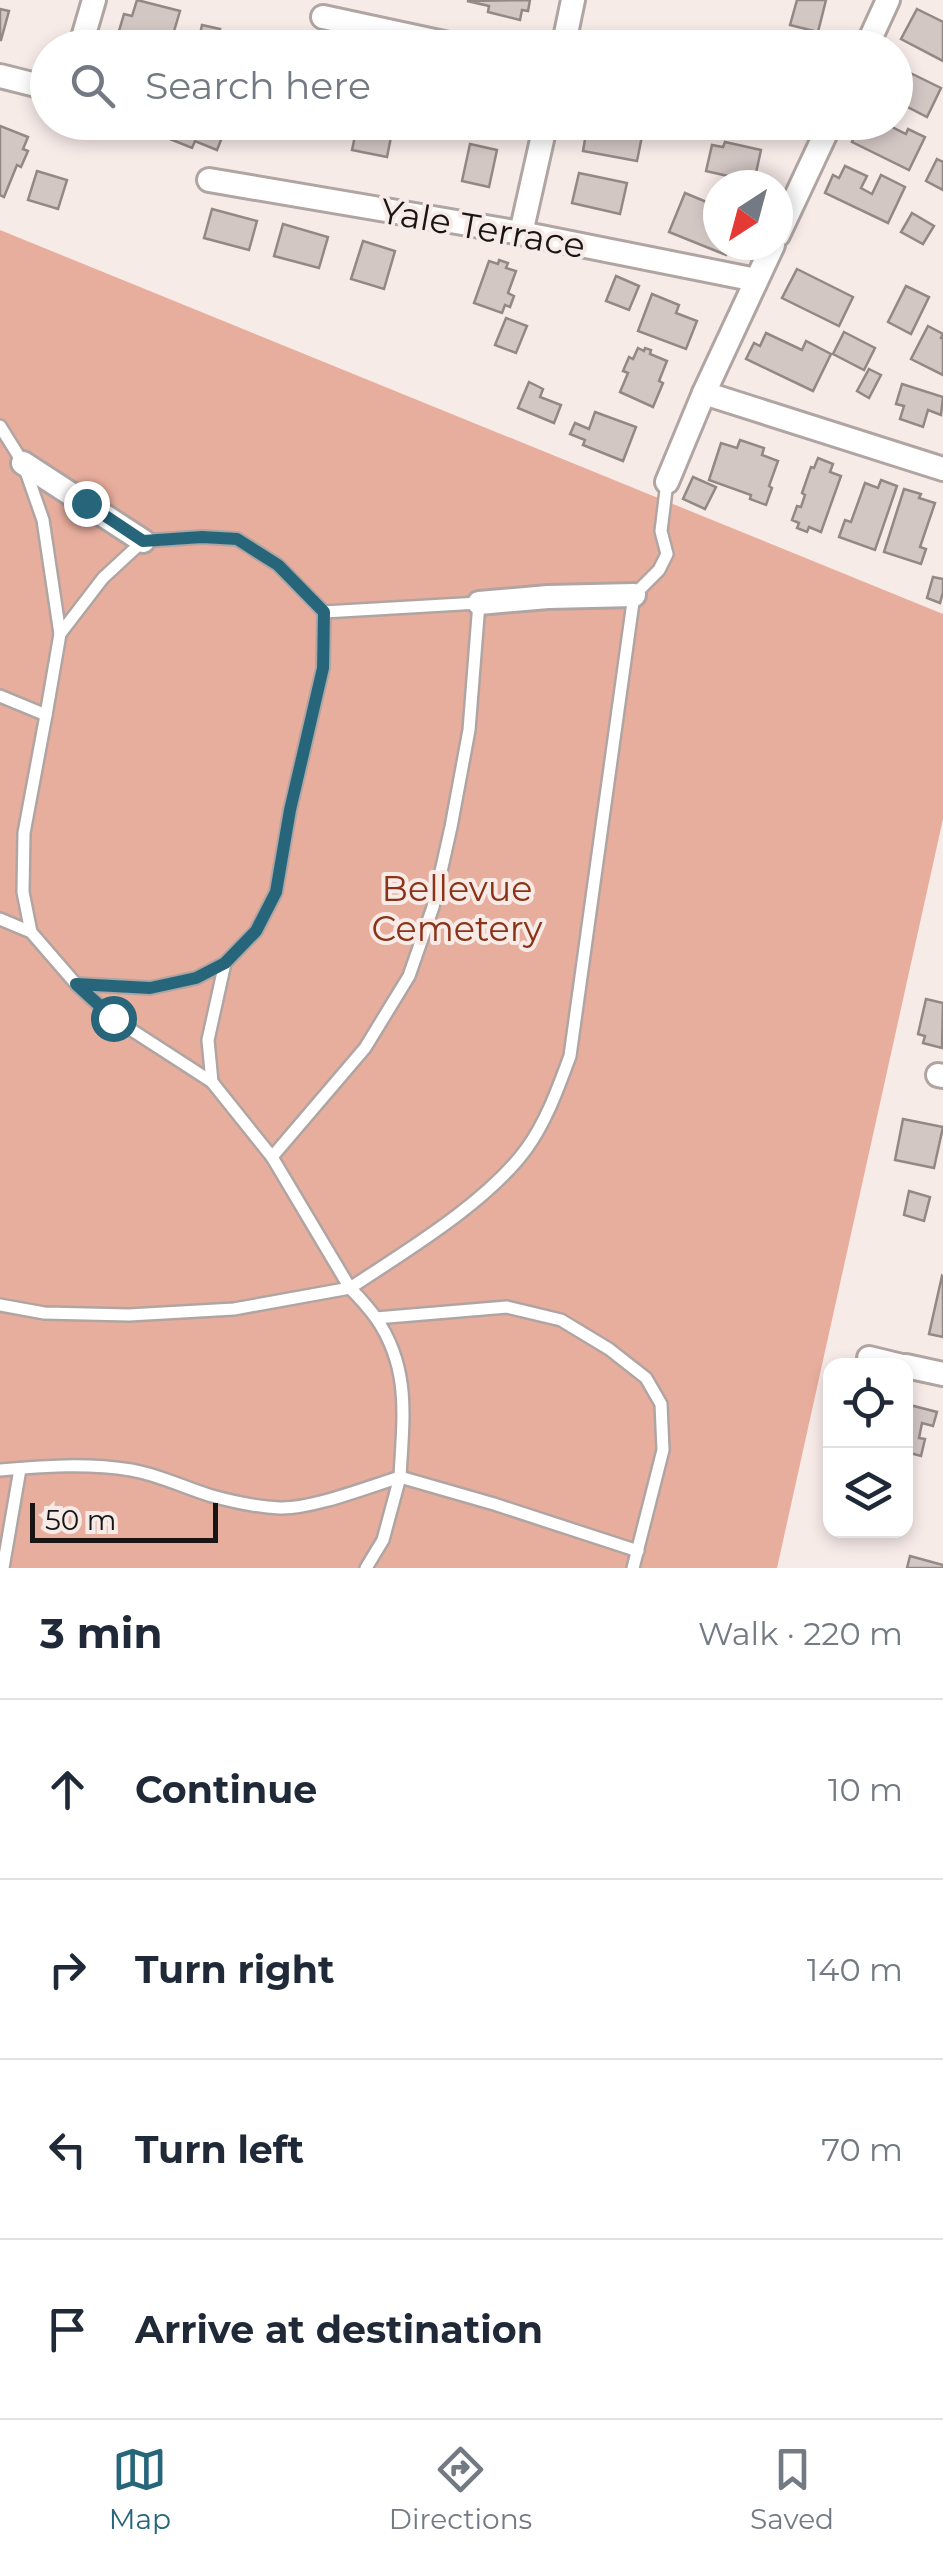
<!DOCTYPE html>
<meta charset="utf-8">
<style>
:root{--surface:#fff;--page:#f6f6f7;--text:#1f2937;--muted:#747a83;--line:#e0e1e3;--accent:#26657a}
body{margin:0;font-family:Montserrat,sans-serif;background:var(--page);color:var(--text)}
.controls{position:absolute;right:30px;bottom:30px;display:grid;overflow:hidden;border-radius:20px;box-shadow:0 5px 15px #0003}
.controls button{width:90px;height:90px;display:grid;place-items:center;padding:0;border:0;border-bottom:2px solid var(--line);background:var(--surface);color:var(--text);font:50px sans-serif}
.compass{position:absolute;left:703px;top:170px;width:90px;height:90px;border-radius:50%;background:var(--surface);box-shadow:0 5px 15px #0003;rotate:216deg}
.scale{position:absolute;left:30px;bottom:25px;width:188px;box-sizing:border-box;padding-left:10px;border:5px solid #191514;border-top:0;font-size:28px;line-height:35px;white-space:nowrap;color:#191514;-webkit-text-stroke:8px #f7ebe8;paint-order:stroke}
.stop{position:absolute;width:30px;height:30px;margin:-22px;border:8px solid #26657a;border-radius:50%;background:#fff}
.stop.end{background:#26657a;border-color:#fff;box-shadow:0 2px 10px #0008}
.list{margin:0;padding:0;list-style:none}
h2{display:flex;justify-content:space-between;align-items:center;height:130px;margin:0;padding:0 40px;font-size:42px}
h2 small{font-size:32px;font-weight:400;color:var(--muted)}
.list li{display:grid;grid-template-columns:65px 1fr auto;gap:30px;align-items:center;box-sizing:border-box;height:180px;padding:0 40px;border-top:2px solid var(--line)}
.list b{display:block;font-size:38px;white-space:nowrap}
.list em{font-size:32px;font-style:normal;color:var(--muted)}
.icon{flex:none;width:55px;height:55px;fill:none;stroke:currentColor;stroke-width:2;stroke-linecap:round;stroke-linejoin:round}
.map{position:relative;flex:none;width:943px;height:1568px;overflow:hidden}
.search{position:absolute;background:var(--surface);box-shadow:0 5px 15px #0003;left:30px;right:30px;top:30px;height:110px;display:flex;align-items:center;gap:25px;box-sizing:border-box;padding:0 35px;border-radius:55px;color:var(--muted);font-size:38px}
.sheet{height:850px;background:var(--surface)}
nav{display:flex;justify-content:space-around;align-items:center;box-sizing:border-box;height:140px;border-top:2px solid var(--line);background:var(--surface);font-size:28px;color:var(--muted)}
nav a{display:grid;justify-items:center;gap:5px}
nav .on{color:var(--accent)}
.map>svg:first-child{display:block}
</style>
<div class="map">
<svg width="943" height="1568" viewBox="0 0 943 1568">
<rect width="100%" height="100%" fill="#f7ebe8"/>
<!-- green -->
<path fill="#e8ae9d" d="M0 230 943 614V819L777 1568H0Z"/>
<!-- building -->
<g fill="#d3c7c4" stroke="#938885" stroke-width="2.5">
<path d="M137 0 180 11 169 48 121 47 125 33 119 31 124 14 132 16Z"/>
<path d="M530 0 528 11 522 10 520 20 488 12 489 6 467 1Z"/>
<path d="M797 0H826L818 32 790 25Z"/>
<path d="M0 9 9 11 1 40H0Z"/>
<path d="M917 9 943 22V61L901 39Z"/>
<path d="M202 25 220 29 218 35 257 44 256 48H197Z"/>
<path d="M740 32 772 48H733Z"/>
<path d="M705 33 718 37 716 48H701Z"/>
<path d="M896 66 941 88 927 117 896 101Z"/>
<path d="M184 122 198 124 228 122 217 150 195 141 192 148 170 139 174 129 180 131Z"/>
<path d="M358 122H394L387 157 352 150Z"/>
<path d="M451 122H496L494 133Z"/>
<path d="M588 122 633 128 631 135 642 136 637 161 583 151Z"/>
<path d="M861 122H882L906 134 908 129 925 137 909 170 852 142Z"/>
<path d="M0 126 28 137 23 149 28 151 21 167 17 165 4 197 0 195Z"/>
<path d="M725 142 761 150 754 182 706 171 712 145 723 147Z"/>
<path d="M470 144 497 150 489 187 462 181Z"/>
<path d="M937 159 943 162V190L926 181Z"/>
<path d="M845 166 867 176 861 188 872 194 881 175 905 187 888 223 825 193 833 175 839 178Z"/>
<path d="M37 171 67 180 58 209 28 200Z"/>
<path d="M579 173 627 183 620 214 572 203Z"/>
<path d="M685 193 709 203 712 196 718 198V245H731L726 255 669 232Z"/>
<path d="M212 209 257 221 249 250 204 238Z"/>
<path d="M912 213 934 226 923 244 901 232Z"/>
<path d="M283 224 328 237 319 268 274 256Z"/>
<path d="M363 241 395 251 384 289 351 279Z"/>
<path d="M499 260 508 263 506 268 516 271 508 293 514 296 510 307 505 305 502 313 474 303 489 261 498 264Z"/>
<path d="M797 269 853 297 839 326 782 298Z"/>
<path d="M616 276 639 286 629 310 606 301Z"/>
<path d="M906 286 929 297 911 334 888 322Z"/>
<path d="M652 294 679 305 676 313 697 321 686 349 638 331Z"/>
<path d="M506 318 527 326 516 353 495 345Z"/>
<path d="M928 326 943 334 941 338 943 339V375L911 359Z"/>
<path d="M844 332 875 348 864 370 833 354Z"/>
<path d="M766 333 802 350 806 341 831 354 813 391 746 359 754 343 760 346Z"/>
<path d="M638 348 644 351 645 348 651 350 650 354 667 361 659 381 663 383 653 407 620 392 628 373 623 371 629 357 633 359Z"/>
<path d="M869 369 881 375 869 398 857 391Z"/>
<path d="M529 382 543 389 540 397 561 405 554 423 518 408Z"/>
<path d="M902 384 943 397 941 415 928 410 923 427 900 419 904 406 896 404Z"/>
<path d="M595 412 636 427 623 461 583 445 585 440 570 434 575 423 589 429Z"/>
<path d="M740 440 764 448 762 455 778 461 769 486 772 488 766 505 750 499 751 495 709 480 721 443 737 448Z"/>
<path d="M818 458 833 464 830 472 841 476 821 532 809 527 807 532 797 528 799 523 792 520 797 506 801 507 805 495 802 493 811 467 814 468Z"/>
<path d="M693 477 716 487 705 509 683 499Z"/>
<path d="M881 480 897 486 875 550 839 537 845 520 851 522 865 483 878 488Z"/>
<path d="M904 489 921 494 919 498 935 503 920 547 926 549 921 564 884 552Z"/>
<path d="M933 577 943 579V592L940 603 927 598Z"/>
<path d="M926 999 943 1003 942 1048 923 1043 925 1036 918 1034Z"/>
<path d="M903 1119 943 1127 934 1168 895 1160Z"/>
<path d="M909 1191 930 1197 924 1221 904 1215Z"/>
<path d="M942 1276 943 1277V1337L929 1334Z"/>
<path d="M906 1404 937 1412 933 1426 922 1423 919 1438 925 1439 921 1456 906 1452Z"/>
<path d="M910 1556 943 1565V1568H907Z"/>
</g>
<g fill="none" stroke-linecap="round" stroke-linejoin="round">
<!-- service casing -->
<g stroke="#b0a5a2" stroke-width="16">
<g id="service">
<path d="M0 426 23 463 43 520 60 634"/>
<path d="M0 696 46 715 60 634 103 578 143 541 202 537 237 539 278 565 324 612 323 668 290 810 276 892 256 931 225 963 196 978 150 988 76 984 31 932 0 919"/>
<path d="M31 932 23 892 24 833 46 715"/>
<path d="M76 984 113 1018 212 1082 272 1157 365 1048 409 976 433 907 451 827 469 730 479 603 324 612"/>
<path d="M212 1082 208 1040 225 963"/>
<path d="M0 1305 44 1313 129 1315 234 1309 350 1288 272 1157"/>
<path d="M376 1318 507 1307 561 1320 609 1349 646 1378 661 1404 663 1450 633 1568"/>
<path d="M0 1470C43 1466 88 1463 131 1470 160 1475 185 1488 212 1496 234 1502 257 1507 280 1508 312 1509 368 1487 400 1477"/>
<path d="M638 1551 494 1504 400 1477C403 1418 411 1369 376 1318 368 1307 359 1297 350 1288 406 1251 488 1202 527 1148 547 1120 558 1088 570 1056L634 595 659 570 667 554 661 531 667 482"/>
<path d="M3 1568 20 1469"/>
<path d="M366 1568 383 1540 400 1477"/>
</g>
</g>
<!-- minor casing -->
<g stroke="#b0a5a2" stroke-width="28">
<g id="minor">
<path d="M323 17 467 48"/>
<path d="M80 48 94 0"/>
<path d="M563 48 573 0"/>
<path d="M866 48 888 0"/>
<path d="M0 76 40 86 48 83"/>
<path d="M209 180 521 233 756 280"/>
<path d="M521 233 546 122"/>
<path d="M778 235 831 122"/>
<path d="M704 393 943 469"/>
<path d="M23 463 143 541"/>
<path d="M667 482 704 393 773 245"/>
<path d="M479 603 548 597 634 595"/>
<path d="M938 1075 943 1076"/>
<path d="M869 1358 902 1366"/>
<path d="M906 1366 943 1374"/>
</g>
</g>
<!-- service -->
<use href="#service" stroke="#fff" stroke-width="11"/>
<!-- minor -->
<use href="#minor" stroke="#fff" stroke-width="22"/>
</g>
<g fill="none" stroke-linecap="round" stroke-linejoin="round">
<!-- route -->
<path stroke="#26657a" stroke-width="12" d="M86 503 143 541 202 537 237 539 278 565 324 612 323 668 290 810 276 892 256 931 225 963 196 978 150 988 76 984 113 1018"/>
</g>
<g text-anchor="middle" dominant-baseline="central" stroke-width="8" stroke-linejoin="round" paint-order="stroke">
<!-- street labels -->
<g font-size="35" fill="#191514" stroke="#f7ebe8">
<text transform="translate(483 228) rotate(10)">Yale Terrace</text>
</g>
<!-- park labels -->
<g font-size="35" fill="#8b3217" stroke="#f7ebe8">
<text x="457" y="888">Bellevue<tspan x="457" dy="40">Cemetery</tspan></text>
</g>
</g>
</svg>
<div class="controls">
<button><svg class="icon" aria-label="locate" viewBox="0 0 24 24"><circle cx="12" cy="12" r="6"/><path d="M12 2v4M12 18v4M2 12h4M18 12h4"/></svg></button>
<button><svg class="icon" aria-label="layers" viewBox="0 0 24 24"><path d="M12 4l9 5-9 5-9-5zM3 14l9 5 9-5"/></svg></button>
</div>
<svg class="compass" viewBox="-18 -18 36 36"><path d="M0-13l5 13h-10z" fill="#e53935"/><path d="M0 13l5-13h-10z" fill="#747a83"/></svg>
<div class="scale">50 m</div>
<div class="stop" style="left:113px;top:1018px"></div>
<div class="stop end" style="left:86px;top:503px"></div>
<div class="search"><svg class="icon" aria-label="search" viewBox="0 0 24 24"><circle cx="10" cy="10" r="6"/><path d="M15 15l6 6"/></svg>Search here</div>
</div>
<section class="sheet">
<h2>3 min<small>Walk · 220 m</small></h2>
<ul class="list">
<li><svg class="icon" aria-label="ahead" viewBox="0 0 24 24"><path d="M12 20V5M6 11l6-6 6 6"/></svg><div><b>Continue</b></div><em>10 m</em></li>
<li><svg class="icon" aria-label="right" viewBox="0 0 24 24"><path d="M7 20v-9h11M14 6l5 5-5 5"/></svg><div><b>Turn right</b></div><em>140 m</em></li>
<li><svg class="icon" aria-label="left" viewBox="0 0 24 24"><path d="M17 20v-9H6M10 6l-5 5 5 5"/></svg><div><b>Turn left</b></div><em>70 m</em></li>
<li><svg class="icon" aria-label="arrive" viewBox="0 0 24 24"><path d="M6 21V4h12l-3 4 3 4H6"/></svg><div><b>Arrive at destination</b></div></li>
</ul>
</section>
<nav>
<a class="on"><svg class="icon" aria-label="map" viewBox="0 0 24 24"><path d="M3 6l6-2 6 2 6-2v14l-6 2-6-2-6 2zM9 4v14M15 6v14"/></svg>Map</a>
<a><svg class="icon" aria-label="directions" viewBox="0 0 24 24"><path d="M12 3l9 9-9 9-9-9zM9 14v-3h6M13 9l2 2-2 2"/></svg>Directions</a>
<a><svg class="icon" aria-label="saved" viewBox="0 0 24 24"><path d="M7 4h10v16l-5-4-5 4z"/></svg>Saved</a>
</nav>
